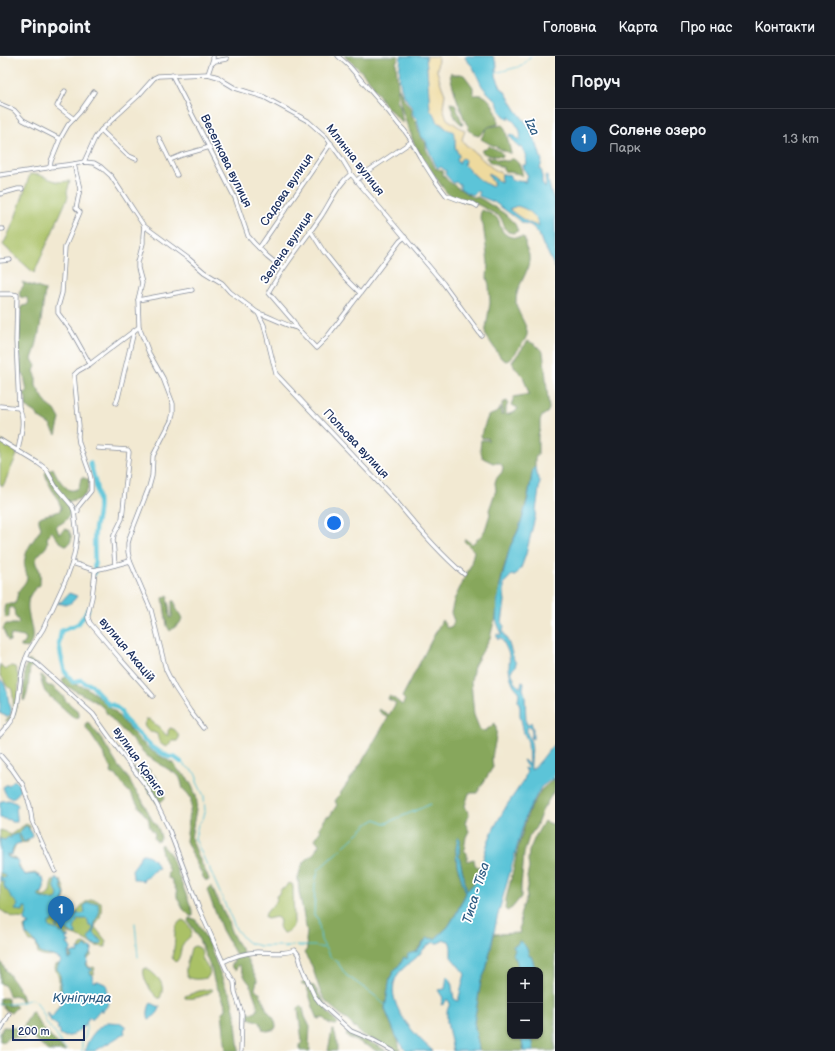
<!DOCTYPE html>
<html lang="uk">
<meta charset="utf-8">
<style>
:root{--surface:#171b24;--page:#20242c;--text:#f1f3f6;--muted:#9ea1a6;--line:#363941;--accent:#1f6fb2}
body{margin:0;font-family:"Balsamiq Sans",sans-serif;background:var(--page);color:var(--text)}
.controls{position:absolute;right:12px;bottom:12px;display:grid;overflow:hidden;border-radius:8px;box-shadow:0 1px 3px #0004}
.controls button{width:36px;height:36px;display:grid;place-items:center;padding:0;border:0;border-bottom:1px solid var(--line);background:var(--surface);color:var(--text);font:20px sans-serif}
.scale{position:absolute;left:12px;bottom:10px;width:73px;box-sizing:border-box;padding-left:4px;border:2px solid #1b2f5e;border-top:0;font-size:11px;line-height:14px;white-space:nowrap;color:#1b2f5e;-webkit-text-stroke:3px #fff;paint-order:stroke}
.you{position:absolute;left:334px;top:467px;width:14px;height:14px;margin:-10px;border:3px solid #fff;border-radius:50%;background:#1a73e8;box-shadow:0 0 0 6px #1a73e833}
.badge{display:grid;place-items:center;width:26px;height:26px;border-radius:50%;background:var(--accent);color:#fff;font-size:13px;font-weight:700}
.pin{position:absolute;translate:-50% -33px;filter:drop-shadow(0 1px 2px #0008)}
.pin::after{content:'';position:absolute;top:21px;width:14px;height:12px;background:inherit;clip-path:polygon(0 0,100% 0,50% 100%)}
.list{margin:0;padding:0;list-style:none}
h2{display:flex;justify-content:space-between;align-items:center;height:52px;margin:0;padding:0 16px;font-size:17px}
h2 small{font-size:13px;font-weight:400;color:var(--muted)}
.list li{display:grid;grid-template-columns:26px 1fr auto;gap:12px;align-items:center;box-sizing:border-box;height:60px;padding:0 16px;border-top:1px solid var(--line)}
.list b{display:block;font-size:15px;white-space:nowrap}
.list p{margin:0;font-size:13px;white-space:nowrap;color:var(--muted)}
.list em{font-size:13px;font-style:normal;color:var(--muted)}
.map{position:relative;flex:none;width:555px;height:995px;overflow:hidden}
header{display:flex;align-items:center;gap:24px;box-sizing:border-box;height:56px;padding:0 20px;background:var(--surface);border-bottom:1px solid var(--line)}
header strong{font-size:19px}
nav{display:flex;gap:22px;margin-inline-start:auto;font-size:14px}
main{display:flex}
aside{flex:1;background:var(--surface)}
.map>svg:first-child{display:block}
</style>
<header>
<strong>Pinpoint</strong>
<nav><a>Головна</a><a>Карта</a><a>Про нас</a><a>Контакти</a></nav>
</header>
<main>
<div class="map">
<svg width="555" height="995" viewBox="0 0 555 995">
<rect width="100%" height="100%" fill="#fff"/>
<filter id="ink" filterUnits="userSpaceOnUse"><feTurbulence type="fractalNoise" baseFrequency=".025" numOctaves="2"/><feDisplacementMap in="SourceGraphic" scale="8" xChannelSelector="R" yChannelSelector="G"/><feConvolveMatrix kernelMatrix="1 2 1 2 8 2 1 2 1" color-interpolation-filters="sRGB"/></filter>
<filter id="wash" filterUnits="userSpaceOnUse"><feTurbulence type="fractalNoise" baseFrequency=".012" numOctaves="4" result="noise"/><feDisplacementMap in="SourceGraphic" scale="16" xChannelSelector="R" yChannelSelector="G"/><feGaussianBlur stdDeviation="0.9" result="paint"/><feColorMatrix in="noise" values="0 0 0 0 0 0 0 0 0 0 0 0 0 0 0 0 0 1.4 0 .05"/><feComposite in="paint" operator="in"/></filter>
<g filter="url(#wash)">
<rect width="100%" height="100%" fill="#f2e9d2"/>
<!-- green -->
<g fill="#aac166" stroke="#627862">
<path d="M30 118 39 119 58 126 70 125 67 136 68 141 34 217 3 189C15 166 22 142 30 118Z"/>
<path d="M0 384 15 393 17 399 3 430 0 428Z"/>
<path d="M0 608 5 614 11 610 15 611 19 622 18 643 14 659 8 665H6V664C8 662 12 660 13 657 14 654 13 637 12 634 10 630 9 633 7 630 4 626 4 623 0 619Z"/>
<path d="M149 663 156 669 159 671 166 679H168V675L170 672C176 673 178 677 179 682L177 685H171L169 689 166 691C158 687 159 685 157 678L149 675 144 669 146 664Z"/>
<path d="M26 768 30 770 28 778V786C24 787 21 786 16 787L12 798 9 799 8 801C9 801 15 802 15 803 19 805 20 814 24 819L35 817 43 823V832L41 840 43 841C54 839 48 830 54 823L60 824C63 828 65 834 65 839 64 847 51 859 62 865 80 864 80 836 101 846 101 851 102 856 100 861 98 865 96 867 95 871L106 885V891L96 890 83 883 68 877 65 885 70 891 68 898 69 903H70V897H77L81 889 84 888 92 892 91 900 87 904V908L90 912 94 911 95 912 92 921 93 928 98 925 99 927 62 946C58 939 60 933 59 924 59 920 56 916 55 912L56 909 63 906 59 902 53 900C48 901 43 901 38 898L36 887 33 886H30L26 879 24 871 26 869 31 868 27 862C16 864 8 860 0 853V774L4 775 10 779Z"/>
<path d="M288 827 292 828 293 830 294 867C292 873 289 876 283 877 280 873 278 871 280 866L279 863 276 861 267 863 265 861 266 857 277 844 276 840 278 839 281 833 285 832Z"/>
<path d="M182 864C186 865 187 867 189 870 196 881 188 880 183 888 180 894 181 901 176 906L172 902C172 898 174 895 174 892 176 882 172 870 182 864Z"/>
<path d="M195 890C205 893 200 897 203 904 206 911 214 913 207 922 176 928 187 911 191 892L192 891Z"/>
<path d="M146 912 148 913C157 921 167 927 160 942H158C151 936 142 923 144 913Z"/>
<path d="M210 933H212L213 934C208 939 193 944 185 942V940L199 935Z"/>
</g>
<!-- forest -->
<g fill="#87a75b" stroke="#516b5c" fill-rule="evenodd">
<path d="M344 0H399L396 7 398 31 397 44 400 50 403 68 384 48 377 36 373 32V29L360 14Z"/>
<path d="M451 16 453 19 461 18 464 19 473 31V37L474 39C477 39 481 38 484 40 491 43 500 60 498 68L488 71 479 80 475 79 468 73 469 71C465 67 464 62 462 57 457 44 453 32 450 19Z"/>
<path d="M399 32 405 45 411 53 412 61 416 65 420 80 426 87V93L435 112 443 115V119L448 125 467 138 473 141H477L483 144 505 158 515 168 518 175 513 177 508 176C503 171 504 165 499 160L475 147 453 142 446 136 439 126 419 97 412 83C412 79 410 76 408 72 404 60 398 44 399 32Z"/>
<path d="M450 47 455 48 463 69C454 64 453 56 450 47Z"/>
<path d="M503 69 506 76 511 97H509L490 88 481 83 484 77 488 71Z"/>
<path d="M489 90C494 93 499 93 503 99L502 101C495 99 487 101 481 95L482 94 486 93Z"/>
<path d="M486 101 495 102 497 104C502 103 503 105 507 105 511 105 509 102 513 103 519 105 523 115 522 120L519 118 504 115 503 114V111H499L497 108C493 108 488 105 486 101Z"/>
<path d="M481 154C486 155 494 159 498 163 500 166 499 169 501 172 505 182 514 182 523 181 527 185 524 187 526 192 527 195 529 197 529 200 531 217 515 229 516 247 517 257 529 271 527 279 526 284 515 298 511 302 509 304 509 304 506 305L501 302 485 278 490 247 489 229 487 222 488 207 483 168 480 162Z"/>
<path d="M22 226 45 234C42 257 40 282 32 303L36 310 34 315 36 320V330L47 348 55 354 60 363 56 379 50 369 39 362 37 358 26 351V341L21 338 27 336 24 319 20 318 19 305 22 303 19 300 20 262 22 250 27 249 29 246 27 242 20 241 19 236 24 229Z"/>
<path d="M528 285 536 289 543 296 545 312 549 353 547 357 542 360 540 365V373L538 380V398L535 402V411L533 413C530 430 527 447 522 464 519 474 513 483 510 492 502 515 497 540 496 564L494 566 490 582 474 610 471 625 474 659 480 674 485 675 495 667C500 683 489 696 493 711L477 737H469L465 750 469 759 465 767 469 775 466 781 464 794 467 797V805L474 803 475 809 478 811H481L477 824 467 836 459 801V793L460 787 458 781 456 793 457 809 466 837 456 858 448 871 435 883 427 882 416 896 412 898 407 903 404 902 401 907 394 915 390 922 385 953 396 980 398 984 400 994H397L364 980 358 975 347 964 342 961 340 958 327 947 320 935 312 910 304 897 307 893 306 884 307 876 299 836 298 822 301 811 305 805 315 796 319 788 315 783 321 774 319 772 327 760 329 761 337 749 335 745 360 709 388 662 379 655V653L389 659 396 647 388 643 389 640 395 643 402 649 405 644 402 641 442 564 447 572 452 570 454 565 451 557 454 544 470 511 474 495 464 485 465 483 472 488 481 480 485 474 490 458 489 454 496 434 495 427 496 423 502 416 503 411 500 407H493L483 402 480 394 481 384H489L487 382H482L481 379 488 360 498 356 501 351V359H503L502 347 507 345 508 347 506 352V359L515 356 518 352 511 349 514 341 529 338 523 320 516 313 512 306Z"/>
<path d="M53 412C56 419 63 431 70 434 73 435 76 433 79 432L81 422 82 421 89 424C89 431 87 441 78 443 74 444 72 444 68 446 74 457 67 466 56 470L59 478 65 473 69 474C72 481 73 484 67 490 64 488 59 486 57 483 54 480 54 477 51 475L47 482C51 493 38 495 36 504 35 507 37 510 39 513 41 518 40 524 40 529 12 547 43 575 28 592L21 591V589L24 588 26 584 24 581 13 579H11L10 585H8L3 573 4 570 6 568H17L19 566 15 560 14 553 11 551 9 552V560L6 562C3 558 4 553 5 548H14C17 544 17 540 18 536 21 530 27 527 27 520 26 514 23 508 25 502 27 490 36 482 41 472L39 466V462L42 460 60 455 61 451C56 439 48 429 45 417L51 413Z"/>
<path d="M168 539 169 541 167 543 169 550 170 562 172 561V545H174L176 549V552L182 562 180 567 170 575 167 570 163 542Z"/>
<path d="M28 605H31L35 608 36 609 35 611 32 610 30 612C28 623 30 635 24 645L23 644 25 613Z"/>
<path d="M41 619 43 620 46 624 45 626 47 629 49 630H52L63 640 66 645 79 656V661L76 662 73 661 54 644 50 641 45 636 42 628 40 620Z"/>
<path d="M66 621 74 628 85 631 98 640 115 656 140 685 152 695 174 708 179 715 187 721 192 730 196 740 197 747 191 782 199 802 209 823 208 825H206L203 821 186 785 191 749V742L188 738 183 733 181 725 179 720 147 700 107 658C102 644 74 637 63 627L62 623Z"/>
<path d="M88 666 101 682 118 710 129 723 132 730 141 742 152 764C157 768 160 776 161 782L159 785H156L154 781 155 778C154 776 152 775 151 773 147 768 152 764 144 758L130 737 125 732 116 719 112 718 111 716 112 713 106 704 105 700 85 670V668Z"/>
<path d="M133 711H134L140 717 143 715 142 711H143L150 714V716L146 719V721L148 722 151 721 153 718 157 722C156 729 162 735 165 741 164 744 161 746 157 747Z"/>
<path d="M555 722V731L554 735 542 755 536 771 529 781 524 797 523 811 521 830V841L512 852 507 855 505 853 506 843 513 815 518 792 528 757 541 734Z"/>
<path d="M544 765 555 769V995H479L474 966 481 925 486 914 494 878 520 877 519 872 521 868 520 860 522 852 527 841 526 835 528 827 527 821 529 812 528 805 529 795 535 781ZM510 914H540V980H510Z"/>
<path d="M161 788 170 798 191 851 193 857V860H190L183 853 177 841V836L171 823 168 822 167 817 169 815 163 801 160 790Z"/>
<path d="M211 830 228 865C230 877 238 888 245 899 248 904 250 910 253 916 254 919 257 921 257 924 257 928 255 930 255 933 263 938 263 946 267 954 268 956 270 957 271 959 274 962 276 966 276 971L274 974 267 975 263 974 260 966C251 962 249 965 245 955L247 954 249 956 252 957 256 956 258 953 257 948 250 928 246 923 239 909 237 910 236 914 232 912 231 908 234 906 233 903 236 901 235 897 222 874 207 834Z"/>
<path d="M189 862 195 863 197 866 210 890 227 935 230 937 235 958 239 995H226L222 956 226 954V950L214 925 212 915 196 877 188 865Z"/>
<path d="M0 905 20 935 23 945H21L19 941 16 940 10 941 5 930 0 927Z"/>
<path d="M305 921 309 929 314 930 326 949V954L338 967 336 969C330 969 327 966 323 962L318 963 313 951 307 932 306 929H302L301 928 305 925 304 922Z"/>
<path d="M0 942H8V950L15 949 17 951 11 957 4 953 2 949H0Z"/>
<path d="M301 950 303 952 305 961 310 971 309 986 310 995H300V989L302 986 298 952Z"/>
<path d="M32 955C38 965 45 977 54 984 58 988 62 991 66 995H48L31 980 35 975 31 973 25 983 17 982H7L5 986 0 985V978L3 971 23 972 31 956Z"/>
<path d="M332 974H333C337 980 337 988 337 995H328Z"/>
<path d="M348 976 378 990 387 995H376L372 992 348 981 346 978Z"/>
</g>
<!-- sand -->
<g fill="#eeda9e" stroke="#84847e">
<path d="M426 0H438L437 15 442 31 445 38 443 51 447 63 465 75 462 83 465 88 491 111 502 118 501 126 497 124 488 117V119L494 128 493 131 482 126 464 109 458 106 457 103 459 100 455 91V83L442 68 438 67 435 59 430 54Z"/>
<path d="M517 149C528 153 537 158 539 170 528 169 517 160 509 153Z"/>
</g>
<!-- water -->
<g fill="#5bc4d8" stroke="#3b7a9b" fill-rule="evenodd">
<path d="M401 0H426L430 54 435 59 438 67C445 70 445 74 453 75L455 83V91L459 100 457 103 458 106 460 107V104L463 102 465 104 464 109C474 119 480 125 492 131L494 127 488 119V117L497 124 501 126 502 118 510 119 511 124 526 126V124L528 120 525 115 523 109H526L527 107 526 105V101L527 100 521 91 519 92 509 79 511 78 520 85C522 72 517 70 509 60L508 64 500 55 497 46 487 36 482 30 473 11 465 2 466 0H493L497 9 496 14V20L501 32 504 34 516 54 530 72 537 89 542 105 540 113 542 116V127L545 132 546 128 545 120H547L551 136 555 146V212L547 195 543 189 539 178 533 171 530 169 523 167 494 146 479 140V136L476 135 473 139 467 137 460 132V128L456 126 453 127 445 118 446 115 441 111 438 112 436 110 428 92 426 85 421 80 417 63C413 60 412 58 413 53 398 34 398 23 401 0ZM517 150C528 153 536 158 539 170 530 169 516 159 509 153Z"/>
<path d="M535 411 536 418 540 425 538 441 535 461 526 498 521 512 515 520 512 519 504 527V537L505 545 502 567 504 570 503 575 509 588 514 604 516 607 515 611 511 615 515 626 520 632 522 626 524 627 523 633 525 639 526 668H529L531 666 533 673V683L531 682 532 678 531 671 528 670C525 678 529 679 531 686 533 695 530 705 531 714 540 708 547 695 555 687V719L552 723 541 731 526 759 497 862 490 896 486 914 481 925 474 966 479 995H453L447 966V955L450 947 447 943 444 948 441 949 443 942 438 934 445 933 447 920 451 924 454 943 458 945 465 918 451 901V890L449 885C443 883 443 885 438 887 437 887 433 886 432 887 427 889 422 895 419 899 412 906 404 910 398 918 381 944 414 979 433 995H406L396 980 385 953 390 922 394 915 401 907 404 901 407 903 408 898 417 896 427 882 435 883 448 871 456 858 466 837 457 809 456 793 458 781 460 783V787L459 793V801L467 835 477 824 488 786 495 770 507 749 524 724 527 715 524 713V712L527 713 528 712 525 708 523 704 525 705 529 709 528 686 524 677 520 659V650L518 645 519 635C512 630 510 620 509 612 509 607 510 603 509 599 508 595 503 584 500 581L498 584 497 581V578L500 579 502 578 496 564 497 547 500 530 510 491 518 475 522 464 528 442 533 413Z"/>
<path d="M69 537 77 540C70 550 67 549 57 547L58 546H61Z"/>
<path d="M0 623C7 629 7 638 9 647 11 652 12 654 10 659 7 661 2 659 0 657Z"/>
<path d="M14 724 18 727 20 734C14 746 6 743 3 731L6 729H9Z"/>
<path d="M8 744 16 747 18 749 17 752 16 753 17 761V766H11L10 764 0 762V746L2 745Z"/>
<path d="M25 770 28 771 33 779 32 781 24 786 19 777Z"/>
<path d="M16 778H18L21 785V787C15 787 11 792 12 799L7 798V800L9 802 16 804 17 806H19L18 809 21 815 25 819 35 818 36 819C45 820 46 829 42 837H39L38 838 39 841 47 844 56 843C60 838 56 837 55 831 54 828 55 824 56 821L61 827 62 833 65 837 64 839V842L62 843 64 846 61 847C60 851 59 856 57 860L59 862 55 863 53 866H49V869L50 872 55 873V874L57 873 61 877 62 872 60 871 57 872 56 871 61 866 67 869 70 865H72L74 863 75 859V858L77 859V857L79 858 85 857 84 850 87 847H98L99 857 95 866 94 877 101 885 102 887 101 888C95 890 90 887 88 882 91 878 95 875 92 870H89L88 865 87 863H78L74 873 76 876V879C73 877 69 876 66 874H63L62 875 63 877H65L64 880 70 881 66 882V883L70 886 67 887 68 889 70 890 71 893 70 896H68L69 904 72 902 71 897 74 896 76 897H78V893L79 894 82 893 85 890H86L88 893 90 891 92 892 91 895 92 896 91 897 87 902 88 904 86 909 89 912V913L91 912 93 914 90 915V917L93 921V926L98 925 107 929V936L110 944 107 950 102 956 101 955V953C99 955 95 959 93 963H91V962L89 961 86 968 76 977H74L73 979 70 980H68L66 981 60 978V974L57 973 58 970 51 965 47 956 51 961 53 960 62 945 61 928 60 917 57 913 58 910 61 905C56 898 47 900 40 897L36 887 28 879H26L25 872 26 869 30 868 25 865C25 862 28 856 26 851H24L23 855 15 854 18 849C15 844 11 843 8 835L5 834 6 832 4 831V826L1 825 0 819 2 822 6 821 4 819 0 816V783L5 784 8 781 11 782V780Z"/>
<path d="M143 798C146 798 151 800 154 804 156 807 156 809 159 812L155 813 154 815 151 816 150 819 144 822 143 825 137 823H133V819L132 814C135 809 139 806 140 800Z"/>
<path d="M519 885C526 889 527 892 529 900H531L536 914H519L516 903 513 899 515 894 513 890 518 888Z"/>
<path d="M151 947 160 951C159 957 154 961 149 963 147 959 148 951 151 947Z"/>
<path d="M108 966 121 967 126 971 124 974 125 977 95 995H85C87 983 97 971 108 966Z"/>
<path d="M521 980H530L533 987V992L534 995H524Z"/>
</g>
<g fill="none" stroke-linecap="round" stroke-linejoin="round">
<!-- stream -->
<g stroke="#5bc4d8" stroke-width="1">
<path d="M495 17 522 10 531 0"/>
<path d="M181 706 195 717 197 722V726L204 740 205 756 203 763 198 768 195 783 207 809 210 812V814L236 873 244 883 249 887 260 890H293"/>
<path d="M135 867 138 901"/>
<path d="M296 890H315L324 892"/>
<path d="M284 892 289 891"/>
<path d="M0 948C11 948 21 948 30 943L36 945 45 961V966L55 977 62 989 68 995"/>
<path d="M385 949 374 939 346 919 338 907 330 901 321 884 318 863 314 859 315 828 318 814 369 767 376 763 384 768 431 748"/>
<path d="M82 995V986L86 980V968"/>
</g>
<!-- river -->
<g stroke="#5bc4d8" stroke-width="4.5">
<path d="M90 407C94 420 100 442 98 456 98 462 95 468 95 474 93 488 96 503 94 518"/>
<path d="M88 553 86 557 78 568 61 575 59 588 61 600 65 616 73 626 81 624 85 627 92 629C96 636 104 641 108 648L113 649 121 655 123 662 143 682 144 684 148 687 151 691 169 701H174L181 706"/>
</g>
</g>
</g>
<g filter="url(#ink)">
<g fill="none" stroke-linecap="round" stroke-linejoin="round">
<!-- minor casing -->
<g stroke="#868c98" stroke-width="5">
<g id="minor">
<path d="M338 0 349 10 388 55 399 69 404 74 409 81 420 101 434 123 446 139 462 145 474 148 477 150"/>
<path d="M213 7 215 5 227 3"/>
<path d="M208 18 213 3V0"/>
<path d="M172 19 235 142 248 180 254 187 267 200 283 213"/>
<path d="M65 35 57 50 74 63"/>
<path d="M0 48 14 54 23 64 60 83"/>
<path d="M101 74 127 99 136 103"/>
<path d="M159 82 177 119"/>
<path d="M170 104 182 99 210 91"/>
<path d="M84 106 95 82 101 74 138 40 154 22 158 20 208 18 218 21 225 26 235 32 264 41 308 65 326 81 342 103 351 118 380 152 443 227 481 279"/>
<path d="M74 108 80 133 76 152 80 156 65 191 62 237 58 251V257L72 276 90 308"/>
<path d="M50 111 51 105 60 83 68 69 80 56 94 36"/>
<path d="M351 118C338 128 331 145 322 159 305 184 285 208 269 235V237L294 266 297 272 316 292 327 281 400 185 405 181"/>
<path d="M0 119 47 112 50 111 74 108 84 106 94 107 101 111 111 120 119 132 144 170 189 203 204 216 222 227 230 236 258 257 264 269 276 318 396 445C417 471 439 497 464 518"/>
<path d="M356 125 365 117 411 86"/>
<path d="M0 138 18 133H22"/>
<path d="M144 170 143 180V187L138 206V212L142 227 138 244 139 271 149 297 163 322 173 348V357L171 365 153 400 152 420 149 431 130 480 128 487V496L130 505 151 554 166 614 175 632 190 655 203 672"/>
<path d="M0 173H3"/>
<path d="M310 174 324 196 344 221 360 237"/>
<path d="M259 192 331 87"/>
<path d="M0 205 10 204"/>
<path d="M0 238H12L17 239 16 285 19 352C26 364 20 381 18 395"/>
<path d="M138 244 192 234"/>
<path d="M258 257C272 261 284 269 297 272"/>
<path d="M116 347 118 342 134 275"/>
<path d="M0 350 19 352"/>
<path d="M0 384 38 407 46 413 56 431 72 450 74 455 77 479 75 494 72 507 67 521 43 573 29 595 26 602 34 605 93 658 124 701 147 731 157 749 168 771 198 850 226 913 234 926 235 936 242 958 241 995"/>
<path d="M98 392 128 394 129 396 122 463 114 479 113 484 115 509"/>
<path d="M75 457 78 455V451L91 435V423L89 415 79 387 78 380 79 370 74 319 78 315 90 308 139 271"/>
<path d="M72 507 94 514 104 512 130 505"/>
<path d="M98 513 95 516 92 541 88 558V562L90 567 122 605 153 640"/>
<path d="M0 679C5 673 13 666 15 658 21 640 18 619 26 602"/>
<path d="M0 699 12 713 23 729 30 750 32 765 55 815"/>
<path d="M223 906C234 900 245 897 257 896 271 896 282 899 295 894L298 898 302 911 308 926 314 939 320 947 351 975 373 984 393 995"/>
<path d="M0 975 9 958"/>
</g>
</g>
<!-- minor -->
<use href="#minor" stroke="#fff" stroke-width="3.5"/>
</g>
</g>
<g text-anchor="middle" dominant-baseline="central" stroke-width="3.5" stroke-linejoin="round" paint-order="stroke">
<!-- street labels -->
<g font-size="12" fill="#1b2f5e" stroke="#fff">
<text transform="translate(355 104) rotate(52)">Млинна вулиця</text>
<text transform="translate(226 105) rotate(64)">Веселкова вулиця</text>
<text transform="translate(287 134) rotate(-56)">Садова вулиця</text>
<text transform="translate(287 192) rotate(-56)">Зелена вулиця</text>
<text transform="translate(356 388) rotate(47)">Польова вулиця</text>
<text transform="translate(127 594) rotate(50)">вулиця Акацій</text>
<text transform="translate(139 706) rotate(55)">вулиця Крянге</text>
</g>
<!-- water labels -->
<g font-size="13" font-style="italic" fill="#2e5c83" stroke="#fff">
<text transform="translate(532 71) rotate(65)">Iza</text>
<text transform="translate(476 837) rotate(-73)">Тиса - Tisa</text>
<text x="82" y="942">Кунігунда</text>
</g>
</g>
</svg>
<div class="controls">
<button>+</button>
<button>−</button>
</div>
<div class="scale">200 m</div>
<div class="you"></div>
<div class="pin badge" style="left:61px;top:873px">1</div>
</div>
<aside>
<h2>Поруч<small></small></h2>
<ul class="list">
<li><span class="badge">1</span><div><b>Солене озеро</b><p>Парк</p></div><em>1.3 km</em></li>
</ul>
</aside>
</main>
